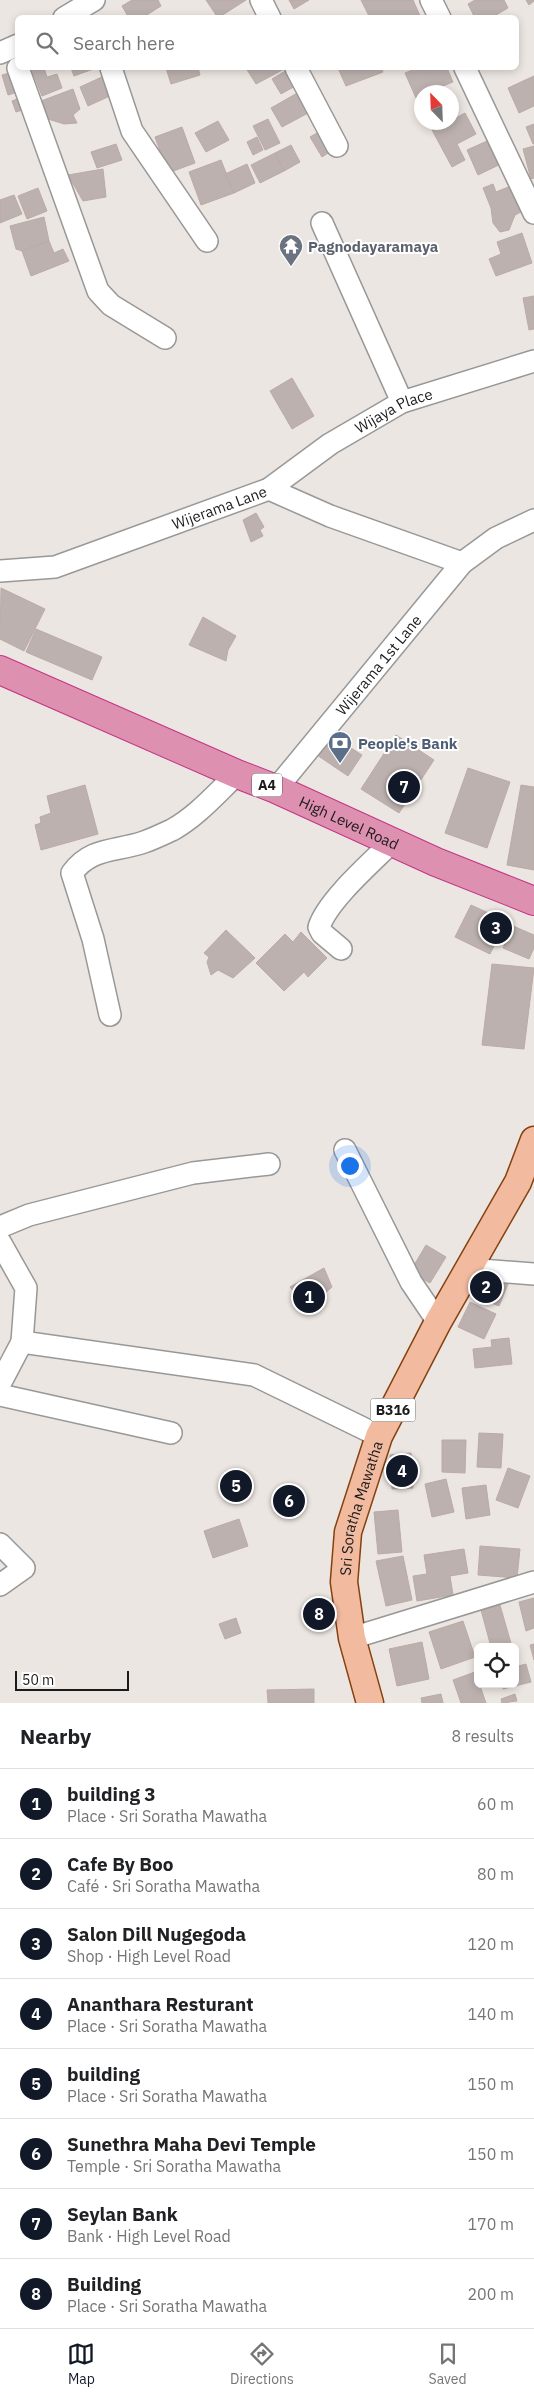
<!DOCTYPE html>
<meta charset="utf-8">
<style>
:root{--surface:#fff;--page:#f2f2f2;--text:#202124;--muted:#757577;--line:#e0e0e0;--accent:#111827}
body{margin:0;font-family:"IBM Plex Sans",sans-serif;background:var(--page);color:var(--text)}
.controls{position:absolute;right:15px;bottom:15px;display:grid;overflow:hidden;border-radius:8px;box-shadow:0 2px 8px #0003}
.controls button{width:45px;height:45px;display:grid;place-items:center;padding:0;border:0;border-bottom:1px solid var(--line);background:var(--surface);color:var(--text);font:25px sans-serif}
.compass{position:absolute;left:414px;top:85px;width:45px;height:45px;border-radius:50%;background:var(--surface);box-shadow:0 2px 8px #0003;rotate:337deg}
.scale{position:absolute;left:15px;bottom:12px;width:114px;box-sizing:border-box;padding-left:5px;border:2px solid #1b1b1b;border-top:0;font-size:14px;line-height:18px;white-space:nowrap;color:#1b1b1b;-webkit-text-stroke:4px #fff;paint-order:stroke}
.you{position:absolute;left:349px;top:1165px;width:18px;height:18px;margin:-12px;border:4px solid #fff;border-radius:50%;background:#1a73e8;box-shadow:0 0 0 8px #1a73e833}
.badge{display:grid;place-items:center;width:32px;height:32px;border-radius:50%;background:var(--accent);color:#fff;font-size:16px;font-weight:700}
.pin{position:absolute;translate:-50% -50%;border:2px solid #fff;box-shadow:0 1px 5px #0006}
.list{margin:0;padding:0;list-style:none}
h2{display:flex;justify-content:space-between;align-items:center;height:65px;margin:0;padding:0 20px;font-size:21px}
h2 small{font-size:16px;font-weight:400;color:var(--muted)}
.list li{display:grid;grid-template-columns:32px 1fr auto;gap:15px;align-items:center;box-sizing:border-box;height:70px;padding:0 20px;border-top:1px solid var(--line)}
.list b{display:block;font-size:19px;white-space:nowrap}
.list p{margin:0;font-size:16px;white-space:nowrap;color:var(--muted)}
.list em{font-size:16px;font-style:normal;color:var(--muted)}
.icon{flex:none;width:28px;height:28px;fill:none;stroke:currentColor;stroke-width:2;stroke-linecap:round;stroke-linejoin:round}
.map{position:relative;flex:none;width:534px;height:1703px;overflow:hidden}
.search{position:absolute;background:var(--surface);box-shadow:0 2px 8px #0003;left:15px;right:15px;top:15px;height:55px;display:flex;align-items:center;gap:12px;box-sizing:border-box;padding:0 18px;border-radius:8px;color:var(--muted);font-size:19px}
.sheet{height:625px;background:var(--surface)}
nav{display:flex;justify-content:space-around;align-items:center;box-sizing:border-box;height:70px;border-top:1px solid var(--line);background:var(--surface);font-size:14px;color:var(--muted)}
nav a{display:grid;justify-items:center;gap:2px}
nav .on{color:var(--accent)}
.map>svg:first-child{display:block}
</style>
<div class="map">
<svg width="534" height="1703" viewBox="0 0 534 1703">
<rect width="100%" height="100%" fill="#ece6e2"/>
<!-- building -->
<g fill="#bcb1af" stroke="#bcaaa6">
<path d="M132 0H158L161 6 142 18H129L122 6Z"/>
<path d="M206 0H246L218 18Z"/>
<path d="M289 0H309L294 9Z"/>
<path d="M361 0H413L421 18H370Z"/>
<path d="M475 0H504L508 8 491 18H475L468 4Z"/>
<path d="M526 0H534V1L529 5Z"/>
<path d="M31 68H44L47 77 57 74 62 88 42 96Z"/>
<path d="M71 68H96L74 76Z"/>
<path d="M166 68H198L200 75 171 84Z"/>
<path d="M246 68H286L256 84Z"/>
<path d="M290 68 299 84 281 94 272 79Z"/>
<path d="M338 68H381L383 72 346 86Z"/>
<path d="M417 68H447L453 82 428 92H422V95L416 98 405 73Z"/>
<path d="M15 71 21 91 8 95 2 75Z"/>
<path d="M104 76 112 95 88 106 80 87Z"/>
<path d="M534 76V106L519 113 508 88Z"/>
<path d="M73 89 80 109 73 115 77 123 64 124 48 119 41 101Z"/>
<path d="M299 92 310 112 282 127 271 108Z"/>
<path d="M25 96 29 108 16 112 12 101Z"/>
<path d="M465 113 476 134 457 144 465 160 452 167 432 130 447 122H452V120Z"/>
<path d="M268 119 280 143 265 150 253 126Z"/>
<path d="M218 121 229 140 206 152 195 133Z"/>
<path d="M534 124V144H533L526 127Z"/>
<path d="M182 127 195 163 168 173 155 137Z"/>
<path d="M322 130 333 150 322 157 310 137Z"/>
<path d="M257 137 263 150 253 155 247 142Z"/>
<path d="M496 137 507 161 478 175 467 150Z"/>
<path d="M116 144 122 160 97 168 91 152Z"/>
<path d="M291 145 300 162 284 171 275 153Z"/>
<path d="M534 146V178L531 179 523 149Z"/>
<path d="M275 153 284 171 260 183 251 165Z"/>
<path d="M221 160 234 193 201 205 189 172Z"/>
<path d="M247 164 255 183 234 193 225 174Z"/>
<path d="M103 169 106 197 83 201 68 175Z"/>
<path d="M493 184 496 192 513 185 523 211 515 215 509 230 500 232 493 223 491 208 483 188Z"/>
<path d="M38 188 47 211 27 219 18 196Z"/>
<path d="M14 195 22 214 0 223V200Z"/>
<path d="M44 217 49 241 22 251 16 249 10 226Z"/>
<path d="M522 233 532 263 496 276 489 259 501 254 497 242Z"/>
<path d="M49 241 54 253 63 249 69 261 31 276 22 251Z"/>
<path d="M534 296V329L529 330 523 298Z"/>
<path d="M292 378 314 416 292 429 270 391Z"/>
<path d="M256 513 264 527 260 530 263 536 251 542 243 520Z"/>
<path d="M1 588 45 609 24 651 0 639Z"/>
<path d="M203 617 236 636 228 650 226 661 189 645Z"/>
<path d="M36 629 102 657 92 680 26 652Z"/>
<path d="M331 735 362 755 348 776 317 755Z"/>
<path d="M396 735 434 760 399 813 361 789Z"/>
<path d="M468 768 510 782 487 848 445 833Z"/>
<path d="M85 785 98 834 41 850 35 825 41 823 40 817 51 813 47 796Z"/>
<path d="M521 785 534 787V870L507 865Z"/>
<path d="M471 905 506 921 490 954 455 937Z"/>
<path d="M513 926 534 935V948L529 959 503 948Z"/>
<path d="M226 930 255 958 233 978 218 970 211 975 207 962 209 957 204 953Z"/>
<path d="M301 932 327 958 308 977 304 972 284 991 256 963 285 934 293 942Z"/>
<path d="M492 964 534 968 524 1049 482 1045Z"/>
<path d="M426 1245 446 1257 430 1283 410 1272Z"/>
<path d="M324 1268 332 1287 308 1308 290 1287Z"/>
<path d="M485 1274 508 1284 499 1306 475 1296Z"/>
<path d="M470 1302 496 1314 484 1339 458 1327Z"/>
<path d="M509 1338 512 1364 475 1368 473 1349 492 1347 491 1340Z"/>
<path d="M479 1433 503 1434 501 1468 477 1467Z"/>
<path d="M442 1440H466L465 1473 442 1472Z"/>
<path d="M411 1453 413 1488 392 1489 390 1455Z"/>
<path d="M508 1468 530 1476 518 1508 496 1500Z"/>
<path d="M230 1474 247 1477 243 1498 226 1495Z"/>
<path d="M446 1479 454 1512 432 1517 425 1484Z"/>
<path d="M486 1485 490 1515 466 1519 462 1488Z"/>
<path d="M286 1488 295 1492 297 1501 293 1507 286 1509 277 1503 276 1499 280 1490Z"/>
<path d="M398 1510 402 1552 378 1554 374 1512Z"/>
<path d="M239 1519 248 1546 213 1558 204 1531Z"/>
<path d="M480 1546 520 1549 517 1578 478 1575Z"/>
<path d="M464 1549 468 1573 450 1576 453 1595 417 1601 413 1576 427 1574 424 1555Z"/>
<path d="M403 1556 412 1600 386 1606 376 1561Z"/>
<path d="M534 1598V1628L526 1631 519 1602Z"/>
<path d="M500 1605 512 1647H491L481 1610Z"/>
<path d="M324 1606 327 1617 313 1621 310 1611Z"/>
<path d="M236 1618 241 1633 225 1639 219 1624Z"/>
<path d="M463 1621 475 1657 441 1669 429 1632Z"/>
<path d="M422 1642 429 1679 397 1686 389 1649Z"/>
<path d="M534 1644V1660L530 1645Z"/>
<path d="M526 1664 531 1682 503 1689 502 1684H515V1667Z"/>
<path d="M475 1672 486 1703H461L453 1680Z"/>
<path d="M314 1689V1703H268L267 1690Z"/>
<path d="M441 1694 443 1703H422L421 1698Z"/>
<path d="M515 1694 517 1701 502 1703 501 1699Z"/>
</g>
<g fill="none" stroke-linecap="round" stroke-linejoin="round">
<!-- minor casing -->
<g stroke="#989898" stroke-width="24">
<g id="minor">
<path d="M261 0 270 18"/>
<path d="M431 0 440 18"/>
<path d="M64 18 94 0"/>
<path d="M0 53 18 45"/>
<path d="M18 68 98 291 111 305 165 338"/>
<path d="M111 68 132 131 207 241"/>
<path d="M296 68 337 146"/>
<path d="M465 68 534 213"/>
<path d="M322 223 402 402"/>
<path d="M269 489 330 516 462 563"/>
<path id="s1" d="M0 571 55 567 269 489 330 444 402 402 534 361"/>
<path id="s2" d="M276 789 462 563 496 538 534 520"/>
<path d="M341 949 322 933 319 927C328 900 371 863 392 842"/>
<path d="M110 1015 93 939 72 873C91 847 115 852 144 842 153 839 163 834 172 830 197 816 216 794 237 774"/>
<path d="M345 1150 411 1282 438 1322"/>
<path d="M0 1227 29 1215 193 1173 269 1164"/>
<path d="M0 1242 26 1288 22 1342 0 1384"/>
<path d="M468 1269 534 1274"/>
<path d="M22 1342 254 1375 379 1436"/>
<path d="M0 1395 171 1433"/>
<path d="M0 1544 24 1568 0 1585"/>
<path d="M352 1638 534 1582"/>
</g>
</g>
<!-- major casing -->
<g stroke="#85410e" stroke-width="29">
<g id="major">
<path id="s3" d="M370 1703 352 1638 344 1582 348 1532 379 1436 438 1322 518 1182 534 1140"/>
</g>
</g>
<!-- highway casing -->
<g stroke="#c53488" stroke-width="30">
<g id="highway">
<path id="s4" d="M0 670 237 774 276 789 436 862 534 901"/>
</g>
</g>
<!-- minor -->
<use href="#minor" stroke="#fff" stroke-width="21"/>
<!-- major -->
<use href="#major" stroke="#f2bba0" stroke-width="26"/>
<!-- highway -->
<use href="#highway" stroke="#dd90b0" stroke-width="28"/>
</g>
<!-- icons -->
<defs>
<g id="temple-pin" transform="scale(1.25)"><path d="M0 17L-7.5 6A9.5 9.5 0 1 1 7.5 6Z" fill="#6b7280" stroke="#fff"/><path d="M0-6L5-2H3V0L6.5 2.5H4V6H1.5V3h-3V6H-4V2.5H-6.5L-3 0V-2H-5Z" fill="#fff"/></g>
<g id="bank-pin" transform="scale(1.25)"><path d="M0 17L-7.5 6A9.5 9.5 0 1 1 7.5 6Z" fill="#5c6f8a" stroke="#fff"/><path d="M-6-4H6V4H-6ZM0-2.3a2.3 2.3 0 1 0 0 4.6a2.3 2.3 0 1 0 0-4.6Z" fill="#fff"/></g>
</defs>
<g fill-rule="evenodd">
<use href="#temple-pin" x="291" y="246"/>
<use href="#bank-pin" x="340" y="743"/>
</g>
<g text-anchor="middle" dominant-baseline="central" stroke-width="4" stroke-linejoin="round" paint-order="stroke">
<!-- shield labels -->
<g fill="#fff" stroke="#5f5f5f" stroke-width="1">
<rect x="252" y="773.5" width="30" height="23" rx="4"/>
<rect x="370.5" y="1398.5" width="45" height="23" rx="4"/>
</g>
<g font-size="14" font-weight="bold" fill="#1b1b1b">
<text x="267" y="785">A4</text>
<text x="393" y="1410">B316</text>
</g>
<!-- worship labels -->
<g font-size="15" font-weight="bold" fill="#5b616d" stroke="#fff" text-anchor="start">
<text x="308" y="246">Pagnodayaramaya</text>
</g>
<!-- street labels -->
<g font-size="15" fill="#1b1b1b" stroke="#fff">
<text stroke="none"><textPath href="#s1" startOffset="431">Wijaya Place</textPath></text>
<text stroke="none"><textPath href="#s1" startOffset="230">Wijerama Lane</textPath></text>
<text stroke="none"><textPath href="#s2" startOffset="161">Wijerama 1st Lane</textPath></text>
<text stroke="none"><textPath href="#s4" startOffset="381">High Level Road</textPath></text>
<text stroke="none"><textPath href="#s3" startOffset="200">Sri Soratha Mawatha</textPath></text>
</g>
<!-- service labels -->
<g font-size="15" font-weight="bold" fill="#4e5e75" stroke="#fff" text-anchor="start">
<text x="358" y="743">People's Bank</text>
</g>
</g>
</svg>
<div class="controls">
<button><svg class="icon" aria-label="locate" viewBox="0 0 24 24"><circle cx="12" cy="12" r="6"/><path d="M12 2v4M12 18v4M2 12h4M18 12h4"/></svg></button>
</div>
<svg class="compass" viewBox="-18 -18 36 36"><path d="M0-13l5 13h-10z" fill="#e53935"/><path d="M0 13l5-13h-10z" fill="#757577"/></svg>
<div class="scale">50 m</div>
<div class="you"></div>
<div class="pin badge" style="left:309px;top:1297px">1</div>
<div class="pin badge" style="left:486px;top:1287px">2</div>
<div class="pin badge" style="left:496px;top:928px">3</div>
<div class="pin badge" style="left:402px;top:1471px">4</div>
<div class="pin badge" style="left:236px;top:1486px">5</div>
<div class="pin badge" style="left:289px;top:1501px">6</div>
<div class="pin badge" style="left:404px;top:787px">7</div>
<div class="pin badge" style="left:319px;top:1614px">8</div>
<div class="search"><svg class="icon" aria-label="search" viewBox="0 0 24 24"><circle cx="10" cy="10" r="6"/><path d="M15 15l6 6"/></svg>Search here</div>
</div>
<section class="sheet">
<h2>Nearby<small>8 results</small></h2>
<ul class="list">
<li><span class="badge">1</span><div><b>building 3</b><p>Place · Sri Soratha Mawatha</p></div><em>60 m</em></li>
<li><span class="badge">2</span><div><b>Cafe By Boo</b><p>Café · Sri Soratha Mawatha</p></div><em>80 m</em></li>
<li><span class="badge">3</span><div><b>Salon Dill Nugegoda</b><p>Shop · High Level Road</p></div><em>120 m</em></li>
<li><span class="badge">4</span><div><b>Ananthara Resturant</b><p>Place · Sri Soratha Mawatha</p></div><em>140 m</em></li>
<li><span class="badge">5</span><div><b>building</b><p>Place · Sri Soratha Mawatha</p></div><em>150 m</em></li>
<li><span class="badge">6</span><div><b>Sunethra Maha Devi Temple</b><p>Temple · Sri Soratha Mawatha</p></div><em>150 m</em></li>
<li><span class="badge">7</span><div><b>Seylan Bank</b><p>Bank · High Level Road</p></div><em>170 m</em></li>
<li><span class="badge">8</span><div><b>Building</b><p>Place · Sri Soratha Mawatha</p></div><em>200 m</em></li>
</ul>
</section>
<nav>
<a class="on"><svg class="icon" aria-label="map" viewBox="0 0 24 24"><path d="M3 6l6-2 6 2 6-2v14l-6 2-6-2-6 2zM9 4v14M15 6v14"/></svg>Map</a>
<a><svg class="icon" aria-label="directions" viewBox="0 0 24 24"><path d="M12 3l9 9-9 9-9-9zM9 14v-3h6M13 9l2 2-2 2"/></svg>Directions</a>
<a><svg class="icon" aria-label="saved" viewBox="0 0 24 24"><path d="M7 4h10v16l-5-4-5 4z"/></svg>Saved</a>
</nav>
